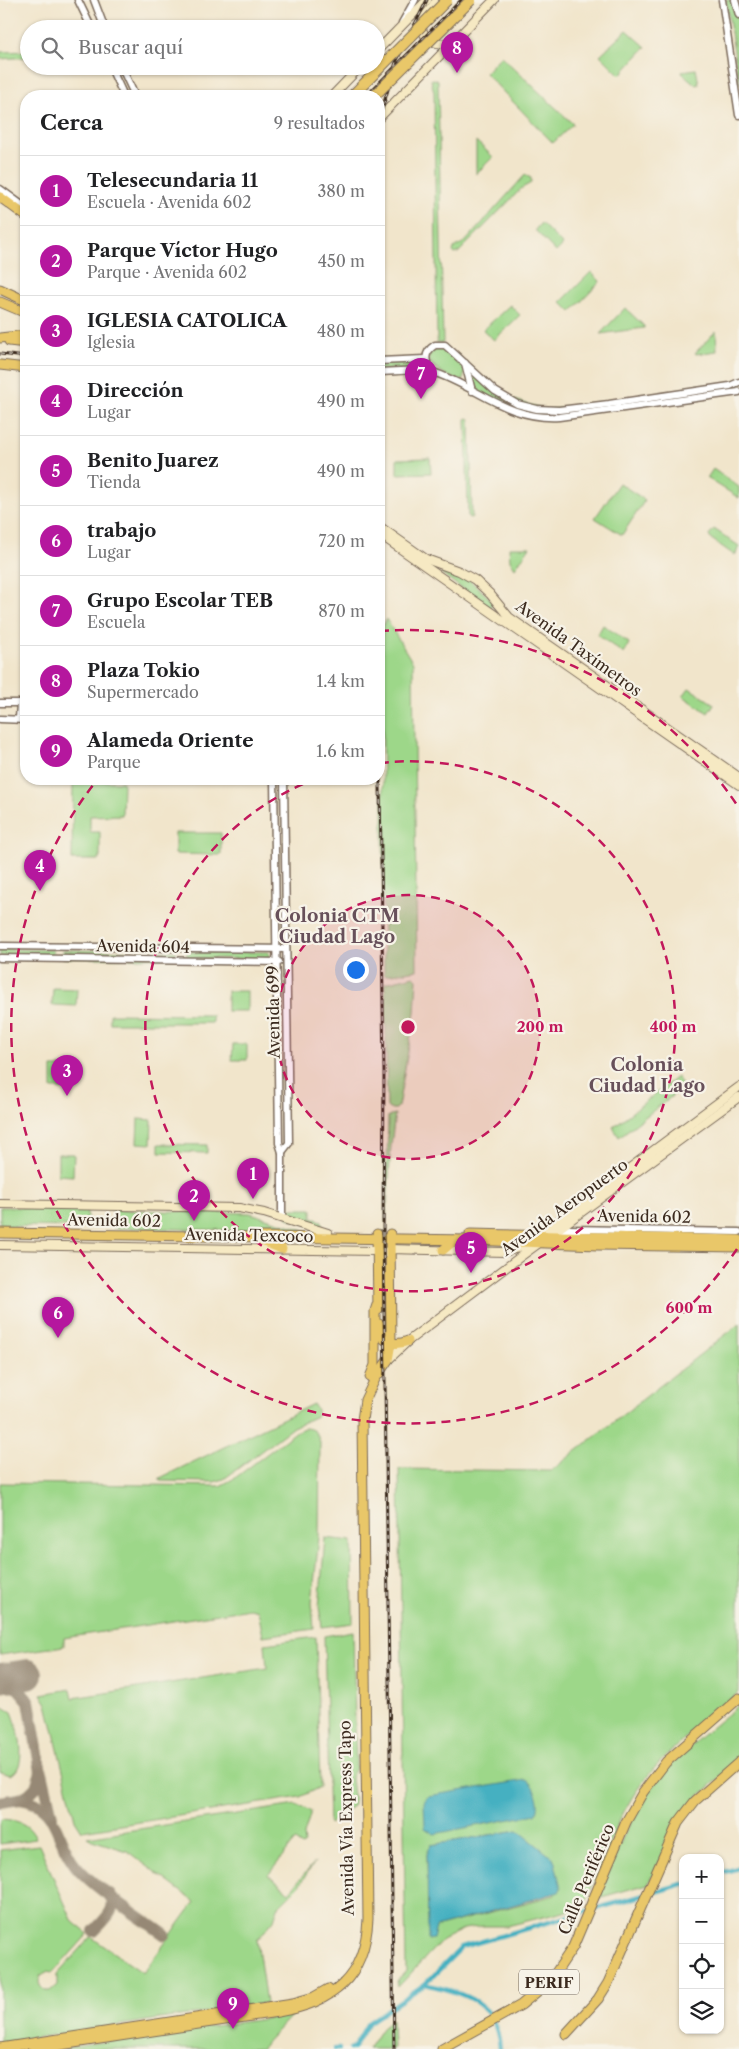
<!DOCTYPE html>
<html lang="es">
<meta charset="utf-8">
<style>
:root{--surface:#fff;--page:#f6f6f6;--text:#202124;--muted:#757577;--line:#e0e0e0;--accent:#b5179e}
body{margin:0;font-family:"Libre Caslon Text",serif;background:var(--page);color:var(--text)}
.controls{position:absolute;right:15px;bottom:15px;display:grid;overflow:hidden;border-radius:10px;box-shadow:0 1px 4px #0004}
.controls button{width:45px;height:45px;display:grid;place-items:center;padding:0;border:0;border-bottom:1px solid var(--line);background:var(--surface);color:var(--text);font:25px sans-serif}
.you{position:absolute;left:355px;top:969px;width:18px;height:18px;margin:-12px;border:4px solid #fff;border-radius:50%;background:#1a73e8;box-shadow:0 0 0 8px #1a73e833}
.badge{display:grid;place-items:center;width:32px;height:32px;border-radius:50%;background:var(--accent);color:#fff;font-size:16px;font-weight:700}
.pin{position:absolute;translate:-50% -41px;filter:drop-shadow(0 1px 2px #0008)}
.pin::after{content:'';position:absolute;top:26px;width:18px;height:15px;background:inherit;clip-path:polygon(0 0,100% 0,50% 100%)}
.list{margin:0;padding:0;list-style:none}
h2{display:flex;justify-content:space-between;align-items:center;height:65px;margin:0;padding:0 20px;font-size:21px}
h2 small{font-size:16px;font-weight:400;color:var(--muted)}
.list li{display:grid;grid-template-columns:32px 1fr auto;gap:15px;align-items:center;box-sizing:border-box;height:70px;padding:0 20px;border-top:1px solid var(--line)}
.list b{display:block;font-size:19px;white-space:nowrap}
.list p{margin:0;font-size:16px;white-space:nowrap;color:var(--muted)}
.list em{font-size:16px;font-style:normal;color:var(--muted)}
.icon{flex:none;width:28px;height:28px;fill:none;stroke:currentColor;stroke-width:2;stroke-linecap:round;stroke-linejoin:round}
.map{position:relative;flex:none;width:739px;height:2049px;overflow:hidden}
.search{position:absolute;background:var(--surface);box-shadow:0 1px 4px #0004;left:20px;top:20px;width:365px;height:55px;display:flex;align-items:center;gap:12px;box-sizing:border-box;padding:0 18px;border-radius:28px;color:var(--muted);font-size:19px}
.panel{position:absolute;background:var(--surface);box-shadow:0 1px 4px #0004;left:20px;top:90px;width:365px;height:695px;border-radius:20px}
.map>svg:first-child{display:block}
</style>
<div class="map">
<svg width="739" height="2049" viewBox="0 0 739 2049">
<rect width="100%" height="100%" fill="#f7f3e8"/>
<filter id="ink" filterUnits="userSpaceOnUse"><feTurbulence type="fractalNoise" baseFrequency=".02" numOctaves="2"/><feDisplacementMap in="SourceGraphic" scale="10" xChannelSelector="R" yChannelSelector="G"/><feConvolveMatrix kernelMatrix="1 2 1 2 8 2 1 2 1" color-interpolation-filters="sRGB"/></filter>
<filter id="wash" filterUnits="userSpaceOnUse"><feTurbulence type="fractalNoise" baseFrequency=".0096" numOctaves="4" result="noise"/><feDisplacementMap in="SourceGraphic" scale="20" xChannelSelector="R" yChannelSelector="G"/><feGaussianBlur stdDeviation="1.12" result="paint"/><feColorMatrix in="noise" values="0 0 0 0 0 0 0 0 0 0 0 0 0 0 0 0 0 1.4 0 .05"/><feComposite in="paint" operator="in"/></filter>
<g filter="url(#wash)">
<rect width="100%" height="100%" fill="#f1e5cb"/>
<!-- green -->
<g fill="#9dd789" stroke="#6c8054" fill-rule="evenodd">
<path d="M726 0H733L739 20V84Z"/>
<path d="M627 30 646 47 620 75 600 55Z"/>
<path d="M29 51V57L0 59V52Z"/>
<path d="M501 56 573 124 553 143 485 73Z"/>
<path d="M696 69 699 84 696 85 682 73 683 71Z"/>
<path d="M433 79 438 80V83L443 343H437L434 92 431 80Z"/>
<path d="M476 141 493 157 476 174Z"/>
<path d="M525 175 531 178V183L522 188 458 253 455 254 453 252 454 248 466 241Z"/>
<path d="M541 223 563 245 556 252 535 230Z"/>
<path d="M591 272 600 281 599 283 571 312 561 302Z"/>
<path d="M510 305 520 315 494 340 483 330Z"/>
<path d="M625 308 644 326V328L600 334Z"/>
<path d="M716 331 717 351 696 354 695 353Z"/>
<path d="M437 349C450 350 472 365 462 381H458C448 376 413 360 437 349Z"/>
<path d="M424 361 427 370H379V363Z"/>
<path d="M468 369 504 397 547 410 708 388 739 381V390L549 416 522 413 473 390Z"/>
<path d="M468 418 470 419 472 517 470 518 468 517 466 419Z"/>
<path d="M430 458 431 473 397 474V459Z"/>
<path d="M713 469 739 487V498L707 478Z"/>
<path d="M619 483 645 500 622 535 595 518Z"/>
<path d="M714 529 739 546 736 554 734 555 710 538 709 535Z"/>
<path d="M509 547H530L515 568 510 560Z"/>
<path d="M446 570 467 578 493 601 491 607 488 608 442 574Z"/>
<path d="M386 619 413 663 417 970 386 975 384 974 382 627Z"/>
<path d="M603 625 629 643 624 654 599 636 598 634Z"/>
<path d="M689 688 714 704 708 713 683 696Z"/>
<path d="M73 781 123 782 122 815 90 816V832H100V860H72Z"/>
<path d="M175 833H221V855L175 854Z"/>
<path d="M0 949 53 950V957L0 956Z"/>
<path d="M63 950 176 951V958H63Z"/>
<path d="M187 952H269V959L187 958Z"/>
<path d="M414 976 417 979 415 1012 398 1107 396 1109H389L387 1107 385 983Z"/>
<path d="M53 988 77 989 76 1006 52 1005Z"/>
<rect x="227" y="991" width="20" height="20"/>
<path d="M110 1014 212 1015V1023H110Z"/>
<path d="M233 1044H247V1060H232Z"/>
<path d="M52 1067H79V1087H72V1089H52Z"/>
<path d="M677 1077 684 1087 619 1137 613 1127Z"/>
<path d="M395 1114 391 1145 386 1221 388 1116Z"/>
<path d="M138 1119 152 1120 151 1144 137 1143Z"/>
<path d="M159 1144 207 1145V1153L159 1152Z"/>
<path d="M58 1154H74L73 1176 58 1175Z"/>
<path d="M0 1207 87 1208V1227L0 1226Z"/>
<path d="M286 1209H312V1218L322 1221 323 1230 288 1218Z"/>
<path d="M113 1210 250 1213 308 1231 113 1228Z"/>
<path d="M739 1324V1692C706 1721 669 1748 642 1783 615 1819 601 1866 584 1907L507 1926H483L464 1929 442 1940 398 1987 397 1981 406 1971 399 1469 551 1471ZM518 1830 555 1895 436 1927 429 1940 427 1854 431 1845Z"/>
<path d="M313 1404 317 1410V1416L293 1427 224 1479 214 1482 160 1481V1478Z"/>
<path d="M304 1428C314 1428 318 1434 320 1443L319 1537 312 1602 314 1629 263 1636 258 1611 250 1609 64 1638V1646L0 1655V1483L220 1486 235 1478 297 1431Z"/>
<path d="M325 1538 352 1541 353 1623 322 1627 319 1607Z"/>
<path d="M353 1631 356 1768 351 1777 354 1805 346 1811 344 1810 329 1825 324 1636Z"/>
<path d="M316 1637 320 1787 300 1797 82 1831 75 1820 47 1704 41 1694 71 1689 73 1698 267 1668 265 1644Z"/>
<path d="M0 1705 12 1712C18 1726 29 1766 11 1775L0 1772Z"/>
<path d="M739 1705V1761L689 1805 648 1884 598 1898C612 1864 624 1829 644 1798 668 1761 706 1733 739 1705Z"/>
<path d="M296 1805 311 1811 304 1835 305 1844 302 1846 295 1841 268 1875 289 1892 315 1862 298 1887 278 1907 274 1920 257 1940 266 2003 0 2043V1850L39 1845 73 1922 88 1934 53 1973 46 1972 40 1976V1986L45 1991H50L57 1985V1975L91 1937 143 1973 195 1902 127 1851 92 1840 87 1837Z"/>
<path d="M0 1819C17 1820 29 1823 36 1839L0 1844Z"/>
<path d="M292 2015 260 2049H52Z"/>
<path d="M392 2020 393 2049H368L382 2028Z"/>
</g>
<!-- water -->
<g fill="#44b0c1" stroke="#406d70">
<path d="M526 1780C535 1784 542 1805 536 1814L434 1834 425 1828 424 1802 428 1796Z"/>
<path d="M518 1830 554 1859 561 1888 559 1892 436 1927 433 1939 428 1940 427 1854 431 1845Z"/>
</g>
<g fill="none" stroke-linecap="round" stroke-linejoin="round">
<!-- canal -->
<g stroke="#44b0c1" stroke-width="4.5">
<path d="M720 1873 739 1868"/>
<path d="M425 1984C465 1994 497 2001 500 2049"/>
<path d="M335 2049H339"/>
<path d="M350 2049 354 2047 368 2023 425 1984 462 1947 683 1884"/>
</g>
<!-- taxiway -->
<g stroke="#968874" stroke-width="12">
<path d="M0 1680 17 1687 29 1701 41 1772 36 1787 29 1794 20 1799 0 1802"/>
<path d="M42 1772 52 1816"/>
<path d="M20 1799C60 1804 54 1840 76 1866 96 1890 139 1916 165 1935"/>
<path d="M94 1931C104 1920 119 1909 110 1894"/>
</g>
<!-- runway -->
<path stroke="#968874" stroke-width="30" d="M0 1678 28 1674"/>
</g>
</g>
<g filter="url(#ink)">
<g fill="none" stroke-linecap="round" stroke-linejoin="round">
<!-- tertiary casing -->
<g stroke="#7b6b5b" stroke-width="9">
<g id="tertiary">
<path d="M78 0 92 29"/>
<path d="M94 0 105 29"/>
<path d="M722 0 739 115"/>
<path d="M735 0 739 15"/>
<path d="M402 23 415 0"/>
<path d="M110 66 124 96"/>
<path d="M121 66 135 96"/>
<path d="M0 189 26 208"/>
<path d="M379 361 425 359"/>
<path d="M465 363 472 391"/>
<path d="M379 372C393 372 419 368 433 372 478 387 507 420 559 417L739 392"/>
<path d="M432 372C425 361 423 353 435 345H445L495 391 517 404 537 409 559 410 609 404 730 386 739 382"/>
<path d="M0 703H26"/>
<path d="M0 719 26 720"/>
<path d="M19 719 20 703"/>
<path d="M274 779 279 1143 282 1152V1218"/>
<path d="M0 946 286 949"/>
<path d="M0 958 279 962"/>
<path d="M282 1152 289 1143 284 779"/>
<path d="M556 1233 569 1229 739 1232"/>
</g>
</g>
<!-- secondary casing -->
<g stroke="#7b6b5b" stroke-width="10">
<g id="secondary">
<path d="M437 0 422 20C419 39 437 49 453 40"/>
<path d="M376 52 427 0"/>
<path d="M332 96 361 66"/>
<path d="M379 118 494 0"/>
<path d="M379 526 426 559 459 571 475 580 490 594 509 617 739 777"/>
<path d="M379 534 739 785"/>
<path d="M0 1204 239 1208 264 1213 328 1233"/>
<path d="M0 1245 378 1251"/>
<path d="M378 1262 380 1257 390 1249 504 1252 523 1247 739 1087"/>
<path d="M388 1360 408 1341 520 1257 739 1097"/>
</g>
</g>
<!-- primary casing -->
<g stroke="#7b6b5b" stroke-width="11">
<g id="primary">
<path d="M0 197 26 216"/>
<path d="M0 289 26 301"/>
<path d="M0 302 26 313"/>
<path d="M0 1233 470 1240 597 1245 739 1247"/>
<path d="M377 1234 378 1309"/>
<path d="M470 1234 739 1240"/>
<path d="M257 1239 282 1249"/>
<path d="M443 1250 455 1240"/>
<path d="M379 1324C379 1342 393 1347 408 1341"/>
<path d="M370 1377 375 1365V1311L377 1305"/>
<path d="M566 2034 598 1999 608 1983 678 1823 695 1801 739 1762"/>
<path d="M0 2048 293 2003 314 1997 328 1989"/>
<path d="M34 2049 278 2012C333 2003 365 1978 368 1919L362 1420 365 1400 375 1379 388 1360 391 1343 390 1234"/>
<path d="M442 2049 521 2005 551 1980 573 1947 626 1822 643 1792 666 1762 739 1698"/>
</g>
</g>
<!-- trunk casing -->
<g stroke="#7b6b5b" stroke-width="11">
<g id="trunk">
<path d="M0 338 26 335"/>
<path d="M9 341 26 343"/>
<path d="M0 365 26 368"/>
</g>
</g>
<!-- tertiary -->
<use href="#tertiary" stroke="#fff" stroke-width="6"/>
<!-- secondary -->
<use href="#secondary" stroke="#f6e9c3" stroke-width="8"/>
<!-- primary -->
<use href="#primary" stroke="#e9c769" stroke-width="9"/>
<!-- trunk -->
<use href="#trunk" stroke="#e9c769" stroke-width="9"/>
<!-- rail casing -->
<g stroke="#3b2a1e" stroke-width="3">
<g id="rail">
<path d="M366 96 461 0"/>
<path d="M379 120 396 62 427 0"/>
<path d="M0 354 26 357"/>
<path d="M379 712 384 1073 383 1234 394 2049"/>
</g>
</g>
<!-- rail -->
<use href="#rail" stroke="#f7f3e8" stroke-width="1" stroke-dasharray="4" stroke-linecap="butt"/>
<!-- motorway-bridge casing -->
<g stroke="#7b6b5b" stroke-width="12" stroke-linecap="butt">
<g id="motorway-bridge">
<path d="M352 96 447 0"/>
<path d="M374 96 471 0"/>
</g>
</g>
<!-- motorway-bridge -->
<use href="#motorway-bridge" stroke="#e9c769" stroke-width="10"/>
</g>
</g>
<!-- distance rings -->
<circle cx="408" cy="1027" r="132" fill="#c2185b" fill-opacity=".12"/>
<g fill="none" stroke="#c2185b" stroke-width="2.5" stroke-dasharray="9 6">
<circle cx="408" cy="1027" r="132"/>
<path d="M380 763A265 265 0 1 1 315 779"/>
<path d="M737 1249A397 397 0 1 1 97 780M380 631A397 397 0 0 1 737 805"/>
</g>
<g text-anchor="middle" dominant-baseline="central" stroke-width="4.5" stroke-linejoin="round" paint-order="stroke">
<!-- shield labels -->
<rect fill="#f7f3e8" stroke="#73665b" stroke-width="1" x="519" y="1969.5" width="60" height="25" rx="4"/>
<g font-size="15" font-weight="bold" fill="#3b2a1e">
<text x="549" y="1982">PERIF</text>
</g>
<!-- street labels -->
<g font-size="16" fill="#3b2a1e" stroke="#f7f3e8">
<text transform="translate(579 648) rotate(36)">Avenida Taxímetros</text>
<text transform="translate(143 946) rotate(1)">Avenida 604</text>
<text transform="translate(273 1012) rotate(-91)">Avenida 699</text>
<text transform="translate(564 1207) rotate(-36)">Avenida Aeropuerto</text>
<text transform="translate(644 1216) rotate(1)">Avenida 602</text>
<text transform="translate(114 1220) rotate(1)">Avenida 602</text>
<text transform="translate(249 1235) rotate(1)">Avenida Texcoco</text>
<text transform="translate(346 1818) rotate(-91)">Avenida Vía Express Tapo</text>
<text transform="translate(586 1879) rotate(-67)">Calle Periférico</text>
</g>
<!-- neighbourhood labels -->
<g font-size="18" font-weight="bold" fill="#67505a" stroke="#f7f3e8">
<text x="337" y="916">Colonia CTM<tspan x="337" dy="21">Ciudad Lago</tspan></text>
<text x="647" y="1065">Colonia<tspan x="647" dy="21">Ciudad Lago</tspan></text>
</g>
</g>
<circle cx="408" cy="1027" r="8" fill="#c2185b" stroke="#f7f3e8" stroke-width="2.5"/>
<g font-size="15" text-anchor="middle" font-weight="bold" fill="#c2185b" stroke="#f7f3e8" stroke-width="4.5" stroke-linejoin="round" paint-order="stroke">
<text x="540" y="1032">200 m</text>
<text x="673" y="1032">400 m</text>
<text x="689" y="1313">600 m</text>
</g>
</svg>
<div class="controls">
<button>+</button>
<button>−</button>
<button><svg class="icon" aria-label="locate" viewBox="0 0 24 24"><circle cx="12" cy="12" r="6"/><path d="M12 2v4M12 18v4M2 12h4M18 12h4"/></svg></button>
<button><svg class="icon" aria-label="layers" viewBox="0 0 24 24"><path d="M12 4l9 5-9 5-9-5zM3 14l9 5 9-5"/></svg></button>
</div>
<div class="you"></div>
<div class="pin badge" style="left:253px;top:1199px">1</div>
<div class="pin badge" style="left:194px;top:1221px">2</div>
<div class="pin badge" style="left:67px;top:1096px">3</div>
<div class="pin badge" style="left:40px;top:891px">4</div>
<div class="pin badge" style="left:471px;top:1273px">5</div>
<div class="pin badge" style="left:58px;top:1338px">6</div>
<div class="pin badge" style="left:421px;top:399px">7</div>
<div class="pin badge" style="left:457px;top:73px">8</div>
<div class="pin badge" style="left:233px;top:2029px">9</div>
<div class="search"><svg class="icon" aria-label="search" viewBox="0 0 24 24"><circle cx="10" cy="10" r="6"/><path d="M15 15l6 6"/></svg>Buscar aquí</div>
<section class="panel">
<h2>Cerca<small>9 resultados</small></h2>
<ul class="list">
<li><span class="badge">1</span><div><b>Telesecundaria 11</b><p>Escuela · Avenida 602</p></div><em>380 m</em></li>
<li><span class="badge">2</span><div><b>Parque Víctor Hugo</b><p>Parque · Avenida 602</p></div><em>450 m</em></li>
<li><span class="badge">3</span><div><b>IGLESIA CATOLICA</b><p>Iglesia</p></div><em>480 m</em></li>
<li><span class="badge">4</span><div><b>Dirección</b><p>Lugar</p></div><em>490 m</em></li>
<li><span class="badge">5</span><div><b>Benito Juarez</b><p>Tienda</p></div><em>490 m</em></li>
<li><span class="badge">6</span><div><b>trabajo</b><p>Lugar</p></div><em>720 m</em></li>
<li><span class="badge">7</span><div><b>Grupo Escolar TEB</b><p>Escuela</p></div><em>870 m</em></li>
<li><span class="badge">8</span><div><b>Plaza Tokio</b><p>Supermercado</p></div><em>1.4 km</em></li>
<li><span class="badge">9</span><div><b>Alameda Oriente</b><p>Parque</p></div><em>1.6 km</em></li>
</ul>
</section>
</div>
